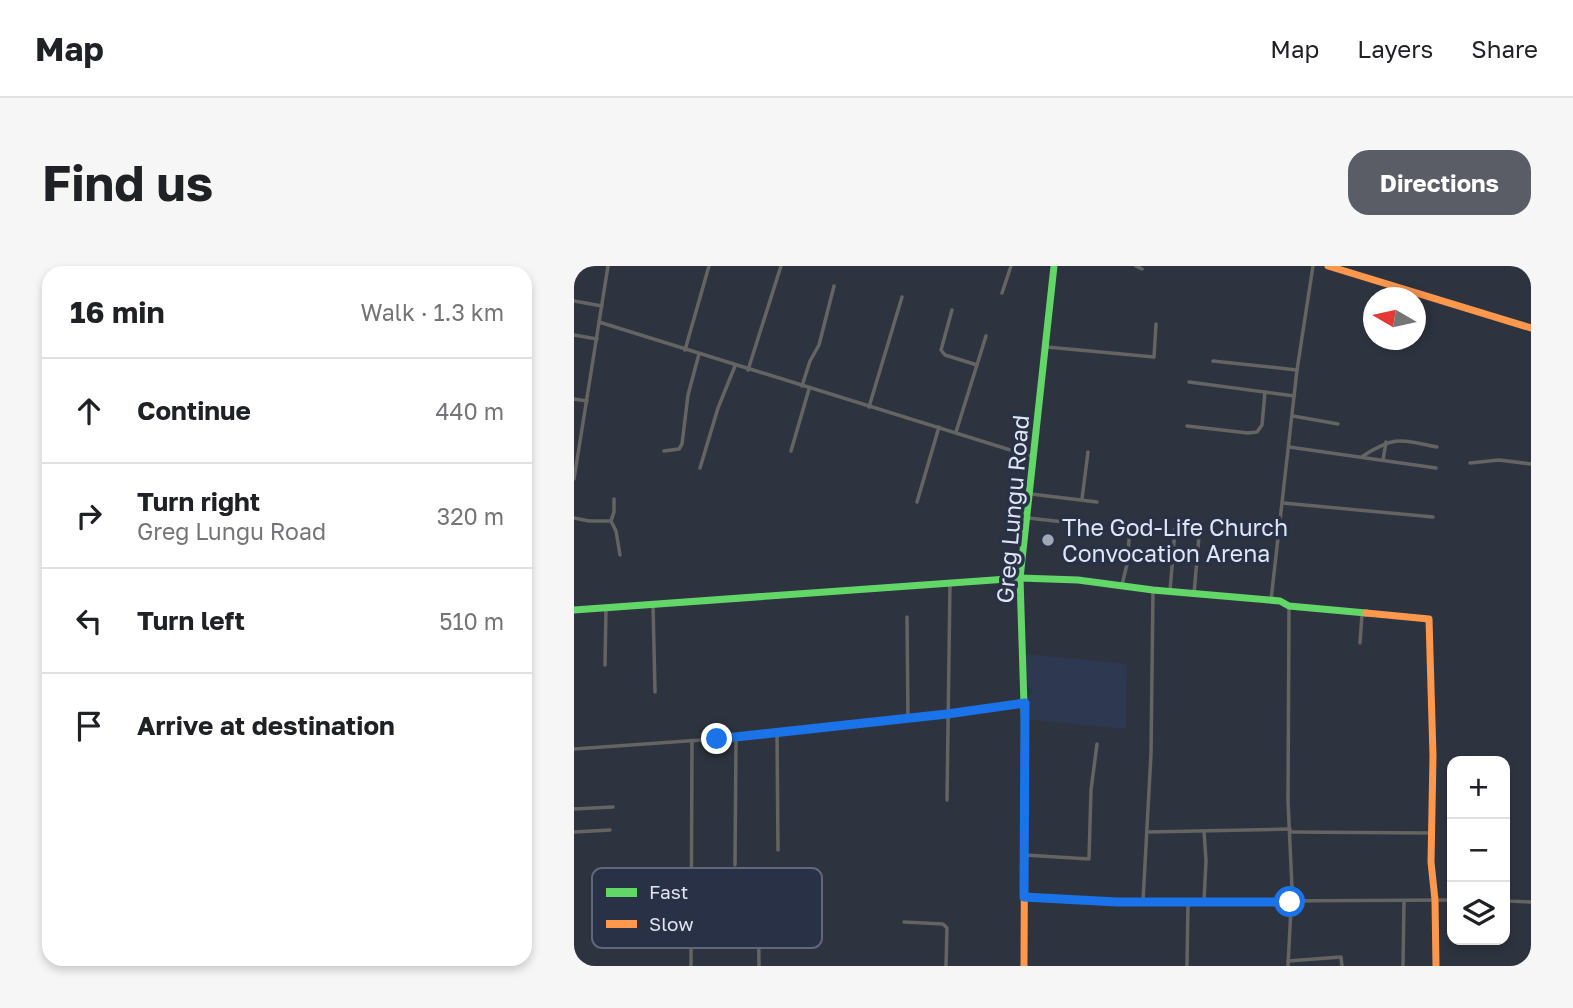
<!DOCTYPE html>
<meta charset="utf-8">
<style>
:root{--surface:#fff;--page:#f6f6f6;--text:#202124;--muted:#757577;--line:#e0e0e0;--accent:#5a5d65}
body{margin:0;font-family:"Golos Text",sans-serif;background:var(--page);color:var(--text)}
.controls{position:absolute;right:21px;bottom:21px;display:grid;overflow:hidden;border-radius:14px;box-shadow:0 4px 10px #0003}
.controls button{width:63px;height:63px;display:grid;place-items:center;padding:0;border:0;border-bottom:2px solid var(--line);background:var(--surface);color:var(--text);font:35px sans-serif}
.compass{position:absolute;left:789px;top:21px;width:63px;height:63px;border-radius:50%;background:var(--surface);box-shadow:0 4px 10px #0003;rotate:279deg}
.stop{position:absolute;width:21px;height:21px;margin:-16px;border:5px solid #1a73e8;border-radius:50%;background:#fff}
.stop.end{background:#1a73e8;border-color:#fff;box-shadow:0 2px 7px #0008}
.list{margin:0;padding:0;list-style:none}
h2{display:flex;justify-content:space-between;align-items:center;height:91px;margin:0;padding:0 28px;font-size:30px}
h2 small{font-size:23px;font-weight:400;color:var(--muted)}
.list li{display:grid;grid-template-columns:46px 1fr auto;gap:21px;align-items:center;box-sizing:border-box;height:105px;padding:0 28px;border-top:2px solid var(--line)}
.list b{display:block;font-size:26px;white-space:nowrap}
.list p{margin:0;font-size:23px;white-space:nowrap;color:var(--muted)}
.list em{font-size:23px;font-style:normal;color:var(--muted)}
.icon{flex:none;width:38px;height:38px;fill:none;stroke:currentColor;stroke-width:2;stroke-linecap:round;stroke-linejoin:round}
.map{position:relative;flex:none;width:957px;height:700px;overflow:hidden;border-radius:21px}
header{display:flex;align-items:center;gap:42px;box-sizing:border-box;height:98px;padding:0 35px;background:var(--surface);border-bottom:2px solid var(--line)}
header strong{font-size:33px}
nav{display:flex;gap:38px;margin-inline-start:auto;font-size:24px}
.intro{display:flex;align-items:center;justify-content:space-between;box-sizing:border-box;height:168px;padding:0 42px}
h1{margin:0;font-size:49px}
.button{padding:18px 32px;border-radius:21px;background:var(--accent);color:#fff;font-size:24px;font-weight:700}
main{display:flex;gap:42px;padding:0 42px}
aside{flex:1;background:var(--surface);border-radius:21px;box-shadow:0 4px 10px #0003}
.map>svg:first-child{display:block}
</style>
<header>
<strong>Map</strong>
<nav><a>Map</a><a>Layers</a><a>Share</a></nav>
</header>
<div class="intro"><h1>Find us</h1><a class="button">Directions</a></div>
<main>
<aside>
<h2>16 min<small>Walk · 1.3 km</small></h2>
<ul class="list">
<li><svg class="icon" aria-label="ahead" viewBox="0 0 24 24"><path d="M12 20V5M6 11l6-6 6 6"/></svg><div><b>Continue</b></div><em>440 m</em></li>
<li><svg class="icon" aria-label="right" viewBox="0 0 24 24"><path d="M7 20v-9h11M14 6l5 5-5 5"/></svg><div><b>Turn right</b><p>Greg Lungu Road</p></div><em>320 m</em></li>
<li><svg class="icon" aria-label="left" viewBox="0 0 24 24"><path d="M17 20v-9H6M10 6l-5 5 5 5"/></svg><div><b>Turn left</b></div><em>510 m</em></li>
<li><svg class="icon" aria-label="arrive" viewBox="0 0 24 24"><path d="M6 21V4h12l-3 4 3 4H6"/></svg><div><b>Arrive at destination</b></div></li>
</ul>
</aside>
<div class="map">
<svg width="957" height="700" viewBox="0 0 957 700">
<rect width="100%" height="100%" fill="#2e343f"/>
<!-- built -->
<path fill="#2e3851" d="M450 388 553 398 552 463 450 453 453 434 458 425 453 418Z"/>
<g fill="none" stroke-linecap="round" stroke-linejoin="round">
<!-- street -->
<g stroke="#646462" stroke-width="3.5">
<path d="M562 0 568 3"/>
<path d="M428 27 437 0"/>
<path d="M0 35 28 40"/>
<path d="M378 44 367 84 371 89 403 99"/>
<path d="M25 56 459 191"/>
<path d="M0 69 23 73"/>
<path d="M473 81 580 91 582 58"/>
<path d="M111 84 135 0"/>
<path d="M639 95 723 104"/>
<path d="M174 104 207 0"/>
<path d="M615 116 720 130"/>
<path d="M228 120 236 95 245 79 260 20"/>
<path d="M0 133 13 135"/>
<path d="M295 141 328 31"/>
<path d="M719 150 764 158"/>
<path d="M613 160 674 167 683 166 688 159 691 126"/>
<path d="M382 166 412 70"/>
<path d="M715 181 862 202"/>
<path d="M90 185 105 183 108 178 114 129 125 88"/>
<path d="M217 185 235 123"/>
<path d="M789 190C822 169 827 174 863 181"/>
<path d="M809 194 812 176"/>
<path d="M896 197 925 194 957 198"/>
<path d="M126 202 144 142 161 100"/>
<path d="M0 213 34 0"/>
<path d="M457 228 523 236"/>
<path d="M508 233 514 186"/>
<path d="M343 236 365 161"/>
<path d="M709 237 859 251"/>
<path d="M0 252 15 255H37L40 246V233"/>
<path d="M454 252 517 259"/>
<path d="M37 255 42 265 46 289"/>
<path d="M548 319 553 298 556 262"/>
<path d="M596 325 601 263"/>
<path d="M620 328 625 270"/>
<path d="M697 334 723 104 739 0"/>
<path d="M79 338 81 426"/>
<path d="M333 351 334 453"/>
<path d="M786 377 788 348"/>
<path d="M31 399 32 342"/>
<path d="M203 467 204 584"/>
<path d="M0 483 184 470 451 437"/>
<path d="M373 534 376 317"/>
<path d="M0 543 39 541"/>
<path d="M630 565 632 595 630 635"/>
<path d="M0 566 36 564"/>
<path d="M574 566 716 563"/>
<path d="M716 566 856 567"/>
<path d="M451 589 515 593 517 524 523 478"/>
<path d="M161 599 162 472"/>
<path d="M184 616 185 700"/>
<path d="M450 631 543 636 878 634"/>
<path d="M117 635 168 633"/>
<path d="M569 635 577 488 579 324"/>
<path d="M931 635 957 636"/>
<path d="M330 656 369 658 373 662 372 700"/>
<path d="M117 660 164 662"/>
<path d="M60 673H117"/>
<path d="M85 673 86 610 159 607"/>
<path d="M714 695 767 691 768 700"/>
<path d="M117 700 118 475"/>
<path d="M613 700 614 636"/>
<path d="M714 700 718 622 714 535 715 340"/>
<path d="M829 700 830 635"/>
</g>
<!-- fast -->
<g stroke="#63d668" stroke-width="7">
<path d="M0 344 446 312 504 314 579 324 706 335 715 340 792 347"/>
<path d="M451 471 446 312 480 0"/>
</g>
<!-- slow -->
<g stroke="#ff974d" stroke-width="7">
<path d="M754 0 957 62"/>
<path d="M792 347 855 353 859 490 857 596 861 634 862 700"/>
<path d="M450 700 451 471"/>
</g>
</g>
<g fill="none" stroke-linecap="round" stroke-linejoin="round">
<!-- route -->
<path stroke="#1a73e8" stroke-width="9" d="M143 473 373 448 451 437 450 631 543 636H716"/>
</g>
<!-- markers -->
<circle fill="#a1a7b4" stroke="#283145" stroke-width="2.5" cx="474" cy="274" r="7"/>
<g text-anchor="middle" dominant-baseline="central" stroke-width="7" stroke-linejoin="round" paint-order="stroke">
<!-- street labels -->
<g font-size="23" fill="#dfe5f3" stroke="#283145">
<text transform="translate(438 243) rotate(-85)">Greg Lungu Road</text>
</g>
<!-- poi labels -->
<g font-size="23" fill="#dfe5f3" stroke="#283145" text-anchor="start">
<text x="488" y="261">The God-Life Church<tspan x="488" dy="26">Convocation Arena</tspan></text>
</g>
</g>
<!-- legend -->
<rect x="18" y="602" width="230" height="80" rx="10" fill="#283145" stroke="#5f6779" stroke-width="2"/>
<rect x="32" y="622" width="31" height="9" fill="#63d668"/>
<rect x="32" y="654" width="31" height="8" fill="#ff974d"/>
<g font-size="19" fill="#dfe5f3">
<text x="75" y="633">Fast</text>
<text x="75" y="665">Slow</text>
</g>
</svg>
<div class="controls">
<button>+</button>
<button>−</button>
<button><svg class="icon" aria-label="layers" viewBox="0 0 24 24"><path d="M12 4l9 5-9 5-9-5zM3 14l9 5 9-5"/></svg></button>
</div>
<svg class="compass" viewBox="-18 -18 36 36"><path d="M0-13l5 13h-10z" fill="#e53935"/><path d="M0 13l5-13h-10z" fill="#757577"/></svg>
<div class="stop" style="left:716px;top:636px"></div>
<div class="stop end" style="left:143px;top:473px"></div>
</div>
</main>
